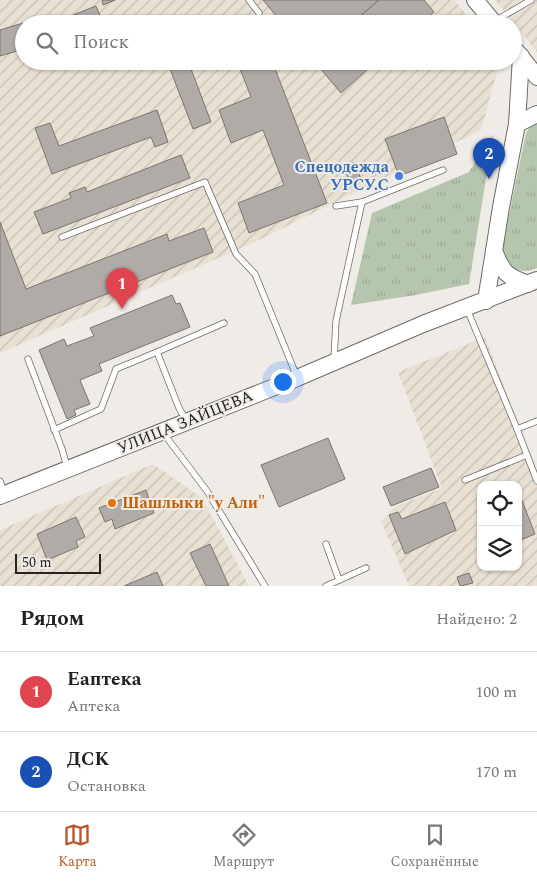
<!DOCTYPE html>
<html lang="ru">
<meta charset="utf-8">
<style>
:root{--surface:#fff;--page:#f2f2f2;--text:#222;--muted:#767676;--line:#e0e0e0;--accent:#bb5526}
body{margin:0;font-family:Spectral,serif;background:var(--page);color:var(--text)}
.controls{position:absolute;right:15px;bottom:15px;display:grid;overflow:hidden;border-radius:10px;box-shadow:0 1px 4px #0004}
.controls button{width:45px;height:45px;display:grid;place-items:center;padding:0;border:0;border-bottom:1px solid var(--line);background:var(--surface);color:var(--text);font:25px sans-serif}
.scale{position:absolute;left:15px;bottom:12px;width:86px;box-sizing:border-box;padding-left:5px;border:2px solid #252422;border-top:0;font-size:14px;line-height:18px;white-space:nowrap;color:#252422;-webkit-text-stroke:4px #efebe6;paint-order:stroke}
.you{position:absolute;left:282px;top:381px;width:18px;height:18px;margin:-12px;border:4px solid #fff;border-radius:50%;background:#1a73e8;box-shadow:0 0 0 8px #1a73e833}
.badge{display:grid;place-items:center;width:32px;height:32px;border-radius:50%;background:var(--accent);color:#fff;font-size:16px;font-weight:700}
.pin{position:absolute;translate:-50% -41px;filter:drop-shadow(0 1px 2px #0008)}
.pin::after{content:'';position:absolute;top:26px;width:18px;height:15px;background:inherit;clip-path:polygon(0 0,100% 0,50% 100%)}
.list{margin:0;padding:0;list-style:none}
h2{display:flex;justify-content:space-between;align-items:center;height:65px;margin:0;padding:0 20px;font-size:21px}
h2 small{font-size:16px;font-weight:400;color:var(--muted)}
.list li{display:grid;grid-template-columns:32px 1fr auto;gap:15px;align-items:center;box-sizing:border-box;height:80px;padding:0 20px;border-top:1px solid var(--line)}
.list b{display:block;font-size:19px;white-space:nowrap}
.list p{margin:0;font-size:16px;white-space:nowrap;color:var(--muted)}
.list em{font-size:16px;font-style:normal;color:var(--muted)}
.icon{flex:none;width:28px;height:28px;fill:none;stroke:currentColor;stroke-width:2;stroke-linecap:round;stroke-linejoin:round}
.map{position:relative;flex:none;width:537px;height:586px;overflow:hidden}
.search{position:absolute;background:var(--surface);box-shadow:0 1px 4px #0004;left:15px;right:15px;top:15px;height:55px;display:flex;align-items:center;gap:12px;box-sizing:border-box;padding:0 18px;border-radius:28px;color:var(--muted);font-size:19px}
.sheet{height:225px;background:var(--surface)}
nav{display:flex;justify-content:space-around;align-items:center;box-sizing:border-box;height:70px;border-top:1px solid var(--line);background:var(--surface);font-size:14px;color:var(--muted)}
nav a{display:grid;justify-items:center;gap:2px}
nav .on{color:var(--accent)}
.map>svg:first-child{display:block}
</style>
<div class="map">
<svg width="537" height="586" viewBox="0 0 537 586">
<defs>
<pattern id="industrial-furrows" width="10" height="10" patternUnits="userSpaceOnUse" patternTransform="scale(1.25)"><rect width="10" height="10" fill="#e7e0d3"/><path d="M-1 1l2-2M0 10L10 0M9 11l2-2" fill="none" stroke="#c6c0b5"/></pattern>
<pattern id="grass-tufts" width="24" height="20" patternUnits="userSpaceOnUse" patternTransform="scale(1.25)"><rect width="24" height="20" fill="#b6c6ae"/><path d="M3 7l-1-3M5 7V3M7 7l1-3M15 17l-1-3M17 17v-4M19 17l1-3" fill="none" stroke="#9caa95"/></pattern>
</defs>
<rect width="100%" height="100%" fill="#efebe6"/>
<!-- industrial -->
<g fill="url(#industrial-furrows)" fill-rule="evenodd">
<path d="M0 0H454L474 24H24V61H500L481 130 255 242 0 353Z"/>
<path d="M495 0H537V52Z"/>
<path d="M485 337 537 471V586H409L381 521 396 506 442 488 398 372ZM481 485H518V567H481Z"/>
<path d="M153 464 202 498 249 586H0V530Z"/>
</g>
<!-- grass -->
<g fill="url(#grass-tufts)">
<path d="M537 121V268C519 275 506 270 502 249L526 133 531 124Z"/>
<path d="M493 135 469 284 416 295 351 305 372 213 469 172Z"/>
</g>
<!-- building -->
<g fill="#b1aba7" stroke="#7b7571">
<path d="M102 0H115L103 5Z"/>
<path d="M263 0H379L351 24H283Z"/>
<path d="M379 0H424L434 12 421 24H351Z"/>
<path d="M96 6 103 23 70 24 68 17Z"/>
<path d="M23 23 24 49 0 56V30Z"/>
<path d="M167 61H188L211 122 193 129Z"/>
<path d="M237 61H272L327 203 249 233 238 203 284 185 263 130 231 143 219 110 251 97Z"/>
<path d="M314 61H377L341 93Z"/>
<path d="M157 110 168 142 155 147 151 137 52 174 35 128 50 123 59 146Z"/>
<path d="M444 117 457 154 399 176 385 139Z"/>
<path d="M181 155 190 178 43 234 34 212 71 198 69 193 85 187 87 192Z"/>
<path d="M355 162 361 180 350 184 344 166Z"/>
<path d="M0 222 26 289 167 234 169 241 204 228 213 252 0 336Z"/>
<path d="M172 295 176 304 180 303 190 327 99 364 102 371 80 380 90 404 74 410 76 415 67 419 39 350 64 339 67 346 94 336 90 328Z"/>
<path d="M328 438 345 479 279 507 261 465Z"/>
<path d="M431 468 439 487 391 506 383 487Z"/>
<path d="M146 490 154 513 115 529 112 519 105 522 99 508Z"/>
<path d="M518 493H519L535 534 518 541Z"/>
<path d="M445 502 456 530 405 554 389 515 398 512 402 519Z"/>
<path d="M76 517 85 537 76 541 78 547 47 560 37 534Z"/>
<path d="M210 544 229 586H206L190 553Z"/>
<path d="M157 572 163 586H124Z"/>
<path d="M469 573 473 583 460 586 457 577Z"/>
</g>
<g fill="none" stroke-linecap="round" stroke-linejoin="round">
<!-- lane casing -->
<g stroke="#6e6b66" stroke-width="7">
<g id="lane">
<path d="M249 0 259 13"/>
<path d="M495 21 531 0"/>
<path d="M336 206 362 202 443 170"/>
<path d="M62 237 205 182 236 254 255 274 297 377"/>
<path d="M467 309 517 429 537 481"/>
<path d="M28 359 62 449 67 467"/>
<path d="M334 359 336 321 362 202"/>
<path d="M186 420 179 408 157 352 224 323"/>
<path d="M517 429 537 421"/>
<path d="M54 430 101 409 116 369 157 352"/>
<path d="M164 434 207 491 265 586"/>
<path d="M465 480 527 455"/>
<path d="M0 481 4 492"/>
<path d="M326 544 339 580"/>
<path d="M326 586 366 568"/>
</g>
</g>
<!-- secondary casing -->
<g stroke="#6e6b66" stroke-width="18">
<g id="secondary">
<path d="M475 0 495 24"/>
<path d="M513 47 537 77"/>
<path d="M517 124 537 114"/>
<path d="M494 251C503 272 505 276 528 284"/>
<path d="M486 301 501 207 517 124 521 56"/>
<path d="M0 496 297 378 423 324 537 280"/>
</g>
</g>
<!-- lane -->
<use href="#lane" stroke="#fff" stroke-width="5.5"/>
<!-- secondary -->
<use href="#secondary" stroke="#fff" stroke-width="16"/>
</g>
<!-- markers -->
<circle fill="#3f7fe0" stroke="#efebe6" stroke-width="2" cx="399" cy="176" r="5"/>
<circle fill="#e8710a" stroke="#efebe6" stroke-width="2" cx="112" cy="503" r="5"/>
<g text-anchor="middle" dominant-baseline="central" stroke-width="4" stroke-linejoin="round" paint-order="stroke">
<!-- shop labels -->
<g font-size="16" font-weight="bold" fill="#366cbe" stroke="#efebe6" text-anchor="end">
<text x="389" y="167">Спецодежда<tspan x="389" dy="18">УРСУ.С</tspan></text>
</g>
<!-- street labels -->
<g font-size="16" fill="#252422" stroke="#efebe6">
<text transform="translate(185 422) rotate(-22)">УЛИЦА ЗАЙЦЕВА</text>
</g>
<!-- food labels -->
<g font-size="16" font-weight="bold" fill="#c56008" stroke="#efebe6" text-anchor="start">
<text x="122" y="503">Шашлыки "у Али"</text>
</g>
</g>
</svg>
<div class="controls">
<button><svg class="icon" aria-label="locate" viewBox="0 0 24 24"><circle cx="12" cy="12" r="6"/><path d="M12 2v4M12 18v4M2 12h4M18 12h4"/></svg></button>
<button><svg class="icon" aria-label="layers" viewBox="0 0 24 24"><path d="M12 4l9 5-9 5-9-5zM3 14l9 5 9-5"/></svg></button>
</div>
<div class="scale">50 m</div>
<div class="you"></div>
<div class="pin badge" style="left:122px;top:309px;background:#e0444e">1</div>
<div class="pin badge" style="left:489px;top:179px;background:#1a4fb4">2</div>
<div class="search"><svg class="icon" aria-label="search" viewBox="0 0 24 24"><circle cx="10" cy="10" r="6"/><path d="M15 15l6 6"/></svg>Поиск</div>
</div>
<section class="sheet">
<h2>Рядом<small>Найдено: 2</small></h2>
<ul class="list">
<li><span class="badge" style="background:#e0444e">1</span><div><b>Еаптека</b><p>Аптека</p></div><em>100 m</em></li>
<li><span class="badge" style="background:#1a4fb4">2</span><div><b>ДСК</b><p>Остановка</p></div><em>170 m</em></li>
</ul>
</section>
<nav>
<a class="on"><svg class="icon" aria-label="map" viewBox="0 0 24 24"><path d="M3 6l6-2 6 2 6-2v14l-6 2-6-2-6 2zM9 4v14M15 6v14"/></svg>Карта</a>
<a><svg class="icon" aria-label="directions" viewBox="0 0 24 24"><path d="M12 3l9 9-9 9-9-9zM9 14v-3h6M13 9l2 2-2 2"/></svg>Маршрут</a>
<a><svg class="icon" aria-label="saved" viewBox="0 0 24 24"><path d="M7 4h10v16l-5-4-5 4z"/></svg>Сохранённые</a>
</nav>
